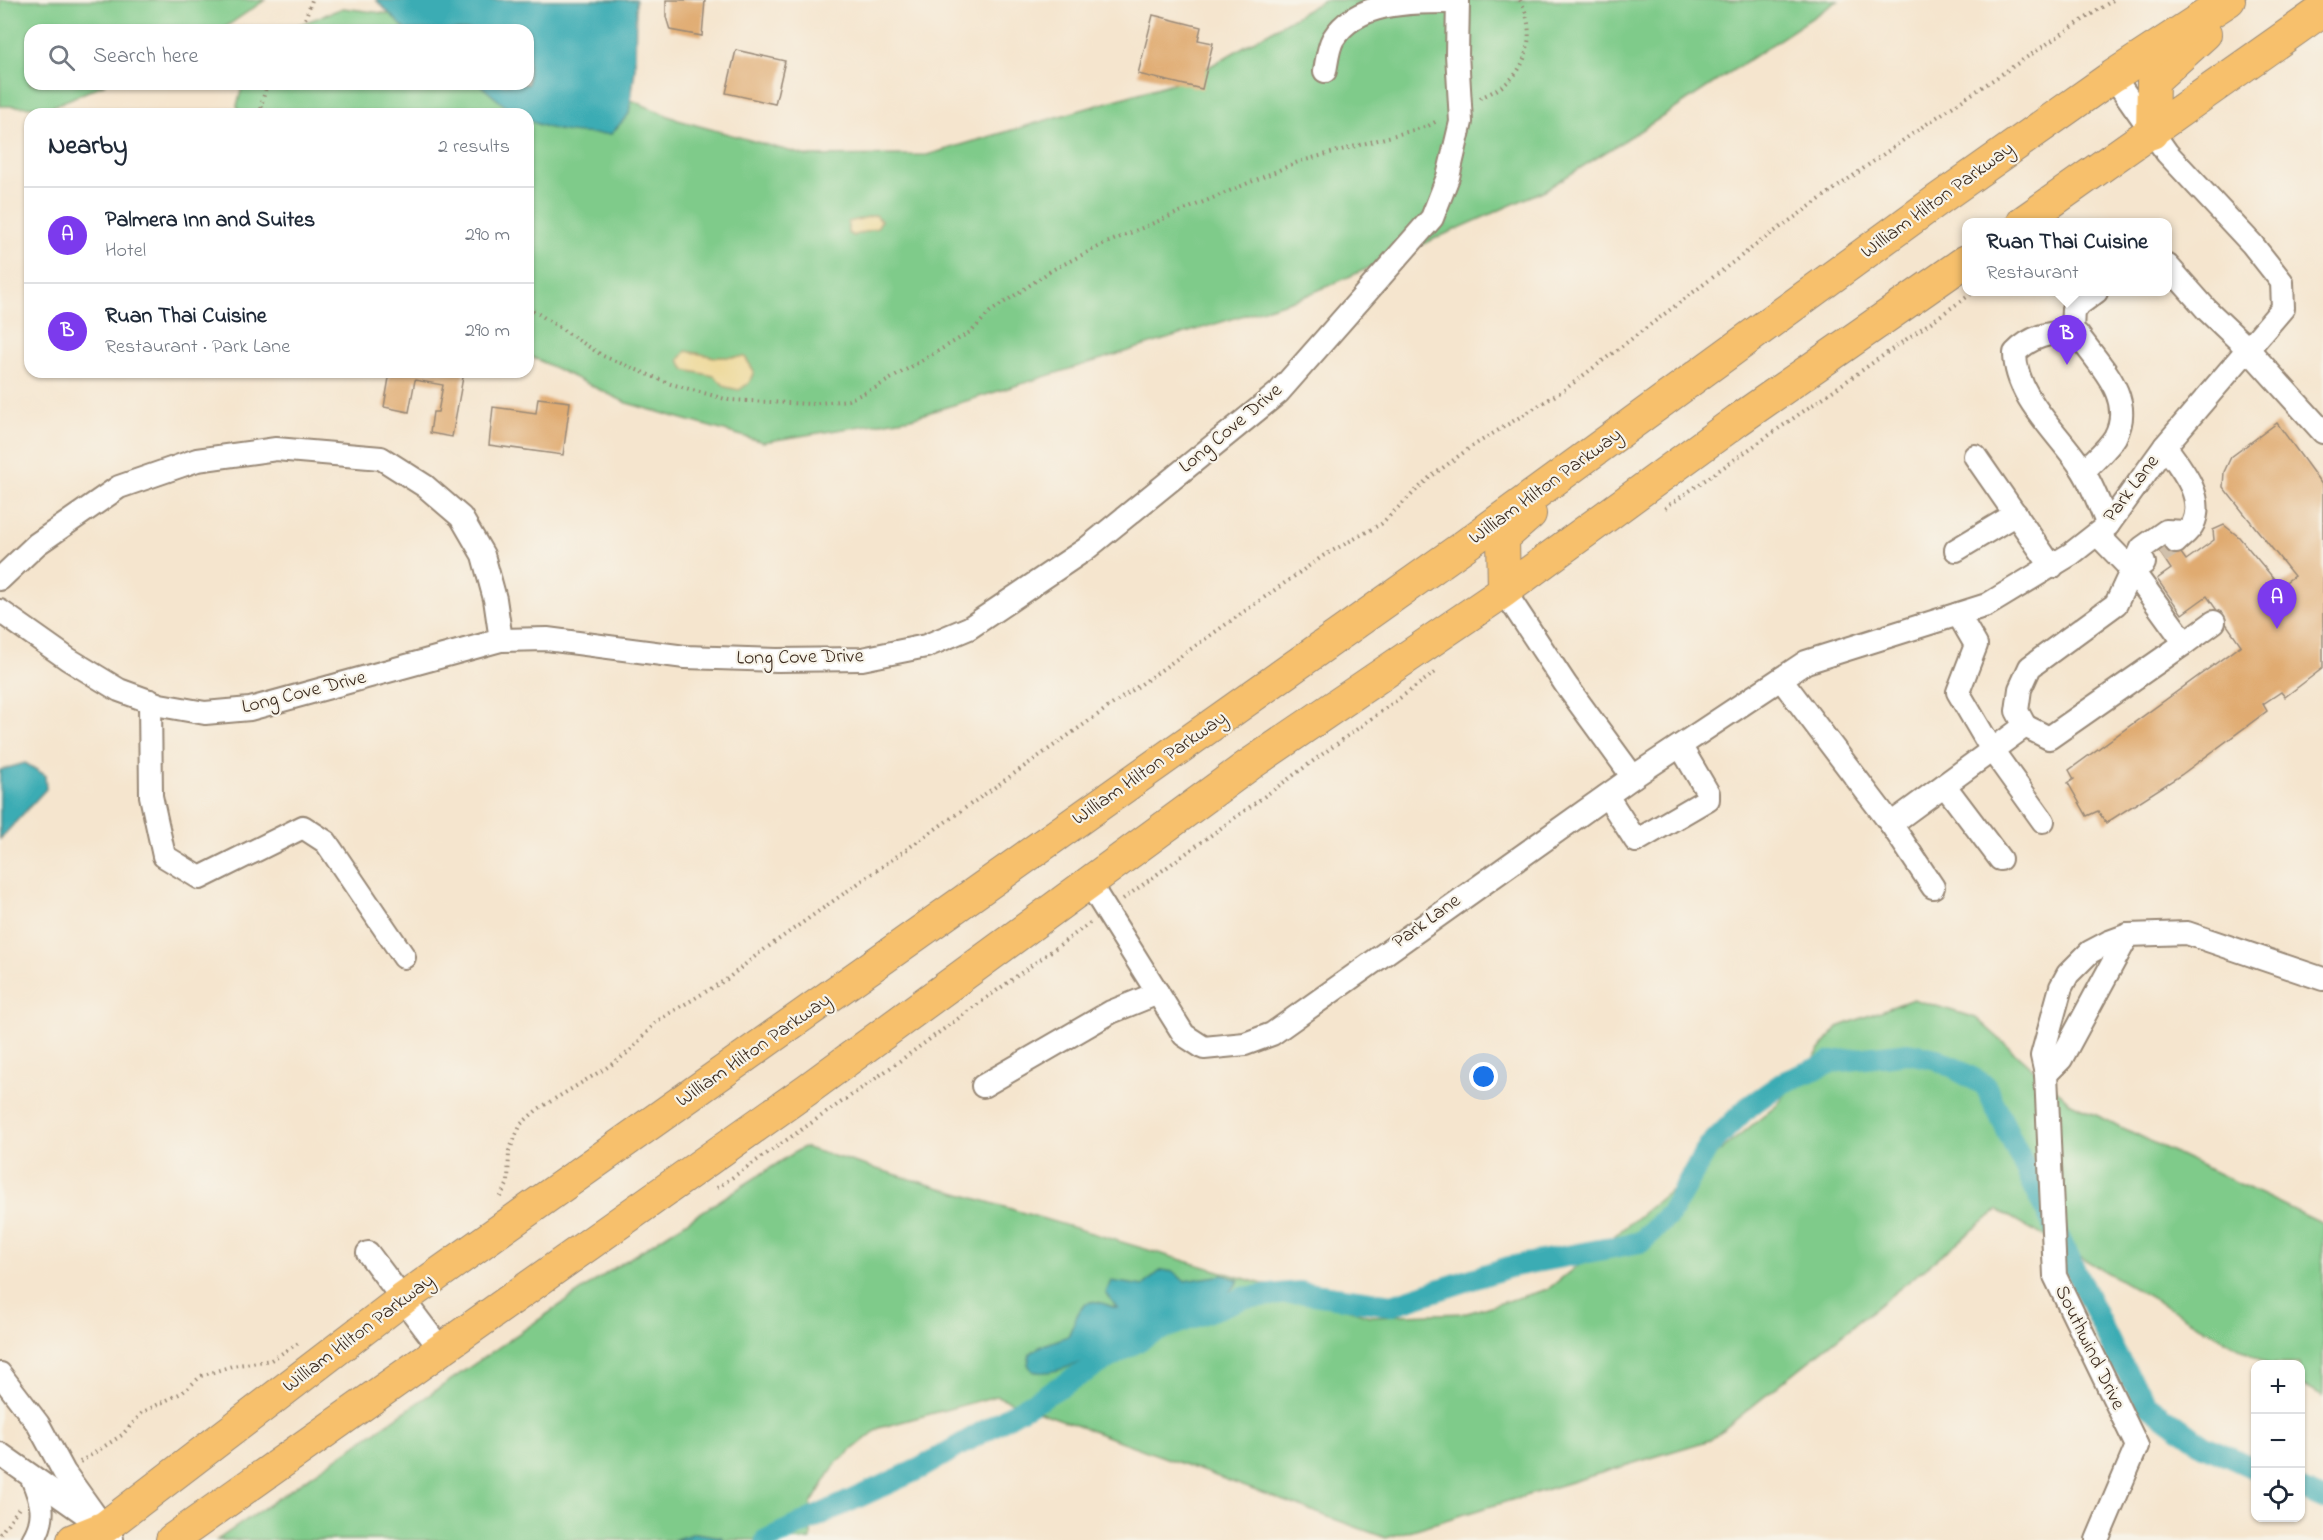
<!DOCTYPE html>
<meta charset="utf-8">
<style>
:root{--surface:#fff;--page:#f2f2f3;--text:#1f2937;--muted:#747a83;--line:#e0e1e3;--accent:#7c3aed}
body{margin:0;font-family:"Indie Flower",sans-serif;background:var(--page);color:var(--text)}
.controls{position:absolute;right:18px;bottom:18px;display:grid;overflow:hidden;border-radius:12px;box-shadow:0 2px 4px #0004}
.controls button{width:54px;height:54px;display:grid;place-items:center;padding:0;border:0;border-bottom:2px solid var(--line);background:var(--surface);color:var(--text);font:30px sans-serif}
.you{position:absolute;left:1484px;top:1077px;width:21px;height:21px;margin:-15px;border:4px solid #fff;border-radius:50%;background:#1a73e8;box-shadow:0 0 0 9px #1a73e833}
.badge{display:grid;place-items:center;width:39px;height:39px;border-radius:50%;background:var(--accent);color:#fff;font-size:20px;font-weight:700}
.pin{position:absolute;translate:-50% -50px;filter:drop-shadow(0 2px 3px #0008)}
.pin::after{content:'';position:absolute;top:32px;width:21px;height:18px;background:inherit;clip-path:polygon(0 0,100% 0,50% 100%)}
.popup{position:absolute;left:1962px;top:218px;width:210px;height:78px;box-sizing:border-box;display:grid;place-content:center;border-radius:12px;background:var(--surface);filter:drop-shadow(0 2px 4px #0005);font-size:20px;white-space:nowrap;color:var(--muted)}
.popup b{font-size:22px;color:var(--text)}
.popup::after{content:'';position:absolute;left:50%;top:100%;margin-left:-12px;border:12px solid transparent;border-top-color:var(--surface)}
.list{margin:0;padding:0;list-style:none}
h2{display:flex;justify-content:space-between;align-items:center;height:78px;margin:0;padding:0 24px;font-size:26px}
h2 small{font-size:20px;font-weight:400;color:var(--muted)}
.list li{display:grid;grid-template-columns:39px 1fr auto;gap:18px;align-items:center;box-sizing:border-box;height:96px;padding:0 24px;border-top:2px solid var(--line)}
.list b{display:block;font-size:22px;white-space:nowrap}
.list p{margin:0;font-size:20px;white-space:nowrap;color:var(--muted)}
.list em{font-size:20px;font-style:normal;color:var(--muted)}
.icon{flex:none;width:33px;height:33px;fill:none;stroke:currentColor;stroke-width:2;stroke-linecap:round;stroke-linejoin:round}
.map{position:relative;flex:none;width:2323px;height:1540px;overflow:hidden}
.search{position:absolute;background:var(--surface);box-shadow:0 2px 4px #0004;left:24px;top:24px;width:510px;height:66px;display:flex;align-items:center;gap:15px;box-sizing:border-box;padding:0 21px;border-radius:18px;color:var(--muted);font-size:22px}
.panel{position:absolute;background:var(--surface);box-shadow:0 2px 4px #0004;left:24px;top:108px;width:510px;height:270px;border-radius:18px}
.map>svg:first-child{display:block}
</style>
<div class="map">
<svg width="2323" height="1540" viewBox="0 0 2323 1540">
<rect width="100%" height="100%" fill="#f7f3e8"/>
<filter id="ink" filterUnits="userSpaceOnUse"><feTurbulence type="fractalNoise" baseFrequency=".0167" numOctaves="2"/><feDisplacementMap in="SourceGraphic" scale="12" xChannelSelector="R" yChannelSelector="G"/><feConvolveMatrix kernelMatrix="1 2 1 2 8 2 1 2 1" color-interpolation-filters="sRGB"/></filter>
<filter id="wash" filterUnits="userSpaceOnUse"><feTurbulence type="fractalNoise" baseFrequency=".008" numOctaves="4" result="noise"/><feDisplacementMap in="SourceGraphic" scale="24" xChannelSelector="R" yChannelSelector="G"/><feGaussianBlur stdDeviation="1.35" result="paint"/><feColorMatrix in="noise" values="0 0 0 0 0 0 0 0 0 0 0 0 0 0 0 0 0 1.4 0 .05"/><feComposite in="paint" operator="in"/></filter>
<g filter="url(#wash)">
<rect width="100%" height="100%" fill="#f5e5ce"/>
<!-- green -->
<g fill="#7fcb8a" stroke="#5d7a54" stroke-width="1.5">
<path d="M0 0H265L221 30H30V84H105L51 107 0 106Z"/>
<path d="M1324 0H1839L1673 110 1545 190 1303 297 911 418 763 442 627 403 528 355V114H241L237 106 243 84H528L552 66 678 120 807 156 927 155 1190 78Z"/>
<path d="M343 8 453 22 471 30H285Z"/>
<path d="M1913 999 1976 1018 2071 1103 2323 1224V1397L2301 1384 2300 1364H2267L1998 1210 1710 1440 1386 1538 996 1396 879 1428 836 1463 811 1504V1540H217L613 1269 803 1147 1370 1316 1467 1313 1548 1289 1776 1106 1838 1027Z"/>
</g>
<!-- sand -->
<g fill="#eeda9e" stroke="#94825e" stroke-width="1.5">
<path d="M876 215 881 221 877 228 853 236 848 233V222Z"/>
<path d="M686 351 715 357H745L754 371 749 383 739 390 726 387 714 376 685 370 679 360Z"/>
</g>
<!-- water -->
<g fill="#3bacb4" stroke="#3b6b69" stroke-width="1.5">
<path d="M376 0H636L635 70 629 114 611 134C582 134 555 133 528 120V114L511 111 479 84H528V30H406Z"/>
<path d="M25 763 45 775 46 789 0 839V770Z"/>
<path d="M1161 1270 1174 1272 1184 1281 1224 1275 1239 1280C1232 1295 1206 1307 1192 1315 1178 1323 1159 1325 1144 1332 1117 1343 1060 1380 1032 1371L1028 1364 1030 1354 1039 1347 1068 1336C1075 1323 1079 1298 1098 1302 1104 1303 1111 1307 1117 1308L1106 1293 1111 1281 1143 1286Z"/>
<path d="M695 1533 722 1537 724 1540H673Z"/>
</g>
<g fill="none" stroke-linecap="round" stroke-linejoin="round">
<!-- canal -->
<g stroke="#3bacb4" stroke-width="22">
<path d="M2300 1489 2323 1499"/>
<path d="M766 1540 921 1468 1150 1334 1243 1298 1299 1292 1392 1305 1509 1267 1641 1242 1670 1214 1708 1147 1748 1107 1784 1082 1832 1062 1908 1053 1937 1059 1985 1085 2117 1357 2147 1404 2203 1445 2256 1469"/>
</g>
</g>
<g id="blocks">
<!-- building -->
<g fill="#e0ab71">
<path d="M666 0H705L702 36 670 30 666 17Z"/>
<path d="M1153 15 1201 27 1198 40 1213 43 1202 89 1138 74Z"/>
<path d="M736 50 785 61 775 104 726 93Z"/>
<path d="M390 372H464L452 437 430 433 433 412H438L443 385 415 380 409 412 384 407Z"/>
<path d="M538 398 570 402 563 455 489 445 493 407 536 413Z"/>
<path d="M2277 423 2323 486V668L2285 697 2281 692 2263 704 2267 711 2181 775 2106 823 2098 811 2087 816 2068 783 2074 779 2069 770 2241 645 2207 596 2182 614 2157 579 2171 569 2157 548 2170 538 2186 560 2214 540 2213 530 2224 525 2239 537 2280 586 2294 576 2223 487 2224 472 2231 457Z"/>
</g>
</g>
</g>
<g filter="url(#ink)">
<use href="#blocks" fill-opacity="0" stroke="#988876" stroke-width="1.5"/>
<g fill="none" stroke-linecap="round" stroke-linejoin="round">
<!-- minor-tunnel -->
<path stroke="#d0c0ab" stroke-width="22" stroke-dasharray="22 11" stroke-linecap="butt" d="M2160 553 2174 544"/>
<!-- minor casing -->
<g stroke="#988876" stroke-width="26">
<g id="minor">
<path d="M1325 71C1327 61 1328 48 1333 39 1357 0 1413 2 1458 2"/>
<path d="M2168 266 2207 310 2247 348 2323 432"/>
<path d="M2072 331 2073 309 2096 292"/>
<path d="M2165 446C2180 467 2206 496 2193 524 2190 531 2181 537 2176 542"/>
<path d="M1975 456 2052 567"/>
<path d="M2084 471C2094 460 2108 449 2115 437 2136 398 2099 365 2078 335L2072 331C2049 333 2031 336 2015 353 2015 398 2060 434 2082 469 2093 486 2100 507 2108 525"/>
<path d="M2097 534 2132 570 2144 563"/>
<path d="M1956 550 2016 514"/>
<path d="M2132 570 2185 643 2214 622"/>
<path d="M0 579 37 544 119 487 197 460 276 449 381 458 425 486 461 517 483 555 495 599 501 640"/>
<path d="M1504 591 1566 685 1633 777"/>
<path d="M0 611 68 659 119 690 160 705 205 713 250 709 501 640 547 639 685 657 777 660 862 659 926 646 969 628 1086 549 1278 393 1432 218 1448 177 1461 122 1457 54 1458 0"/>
<path d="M1958 614 1976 645 1958 692 1992 750 2043 821"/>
<path d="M1781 679 1891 824 2025 726 2049 738 2185 643"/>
<path d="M150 701 151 796 164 856 200 878 303 827 326 842 404 957"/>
<path d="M2025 726 2017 711 2020 689 2030 667 2116 604 2142 548 2166 531 2186 532"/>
<path d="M1945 786 2000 859"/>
<path d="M1607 796 1636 841 1708 799V793L1681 747"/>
<path d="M1891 824 1933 887"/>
<path d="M1089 883 1184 1035 1204 1048 1245 1044 1272 1034 1633 777 1806 662 1987 605 2071 554 2108 525 2165 446 2283 308 2282 282 2252 244 2167 153 2113 76"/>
<path d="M2046 1074 2061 1059 2128 935"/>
<path d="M983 1086 1111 1012 1158 993"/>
<path d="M368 1253 442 1351"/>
<path d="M0 1374 38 1424 64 1472 112 1539"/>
<path d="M0 1454 91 1518"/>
<path d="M32 1478C42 1502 47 1517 33 1540"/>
<path d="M2097 1540 2137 1446 2055 1276 2046 1074 2042 1056 2061 987 2068 974 2090 952 2109 942 2128 935 2187 933 2323 979"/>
</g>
</g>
<!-- highway casing -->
<g stroke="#988876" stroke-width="34">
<g id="highway">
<path d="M2152 133 2153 81 2205 34"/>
<path d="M2023 222 2323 10"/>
<path d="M1504 591 1503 538 1530 514"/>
<path d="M73 1540 105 1527 403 1299 1464 546 1939 199 2113 76 2229 0"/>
<path d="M172 1540 808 1089 1249 765 1500 594 1738 420 1966 261"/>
</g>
</g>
<!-- path -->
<g stroke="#988876" stroke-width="4" stroke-dasharray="1.5 4.5" stroke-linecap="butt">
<path d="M301 30 312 0"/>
<path d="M1480 98C1488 94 1498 90 1505 84 1531 65 1535 26 1520 0"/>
<path d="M263 114 261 106 267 84"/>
<path d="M528 307 603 356 671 384 729 400 810 404 848 400 875 388 972 331 990 312 1052 270 1104 244 1298 162 1428 126 1439 120"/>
<path d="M1665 508 1974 292"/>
<path d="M1123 899 1437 671"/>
<path d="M717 1188 872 1081 1090 923"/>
<path d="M500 1197 508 1183 509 1151 521 1124 538 1109 611 1065 630 1051 657 1021 727 979 758 954 1323 556 1381 524 1429 478 1471 447 1564 390 1761 241 1922 127 2113 0"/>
<path d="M80 1462 122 1435 143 1412 183 1392 201 1376 232 1366 271 1360 300 1342"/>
<path d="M0 1534 19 1508"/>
</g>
<!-- minor -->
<use href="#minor" stroke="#fff" stroke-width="22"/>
<!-- highway -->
<use href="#highway" stroke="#f7c06c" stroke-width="32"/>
</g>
</g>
<g text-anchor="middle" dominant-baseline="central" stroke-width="4.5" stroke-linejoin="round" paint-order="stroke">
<!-- street labels -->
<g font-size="20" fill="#3b2a1e" stroke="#f7f3e8">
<text transform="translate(1938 201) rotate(-36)">William Hilton Parkway</text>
<text transform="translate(1231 429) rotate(-40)">Long Cove Drive</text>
<text transform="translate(1546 487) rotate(-36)">William Hilton Parkway</text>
<text transform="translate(2132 489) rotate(-53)">Park Lane</text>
<text transform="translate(800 658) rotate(-1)">Long Cove Drive</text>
<text transform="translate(304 693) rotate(-14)">Long Cove Drive</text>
<text transform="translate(1150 769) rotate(-35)">William Hilton Parkway</text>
<text transform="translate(1427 922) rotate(-36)">Park Lane</text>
<text transform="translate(754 1051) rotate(-35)">William Hilton Parkway</text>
<text transform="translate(359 1334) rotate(-37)">William Hilton Parkway</text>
<text transform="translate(2089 1348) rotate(64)">Southwind Drive</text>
</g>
</g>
</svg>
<div class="controls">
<button>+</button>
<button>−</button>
<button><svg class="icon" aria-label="locate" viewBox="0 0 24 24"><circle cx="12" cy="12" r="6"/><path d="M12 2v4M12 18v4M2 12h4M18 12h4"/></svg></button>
</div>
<div class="you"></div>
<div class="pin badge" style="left:2277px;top:629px">A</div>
<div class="pin badge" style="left:2067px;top:365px">B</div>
<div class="popup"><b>Ruan Thai Cuisine</b>Restaurant</div>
<div class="search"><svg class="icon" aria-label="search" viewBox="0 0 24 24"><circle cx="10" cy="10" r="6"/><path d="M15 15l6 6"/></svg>Search here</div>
<section class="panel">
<h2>Nearby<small>2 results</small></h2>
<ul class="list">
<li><span class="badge">A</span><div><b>Palmera Inn and Suites</b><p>Hotel</p></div><em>290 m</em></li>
<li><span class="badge">B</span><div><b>Ruan Thai Cuisine</b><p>Restaurant · Park Lane</p></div><em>290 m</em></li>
</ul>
</section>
</div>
